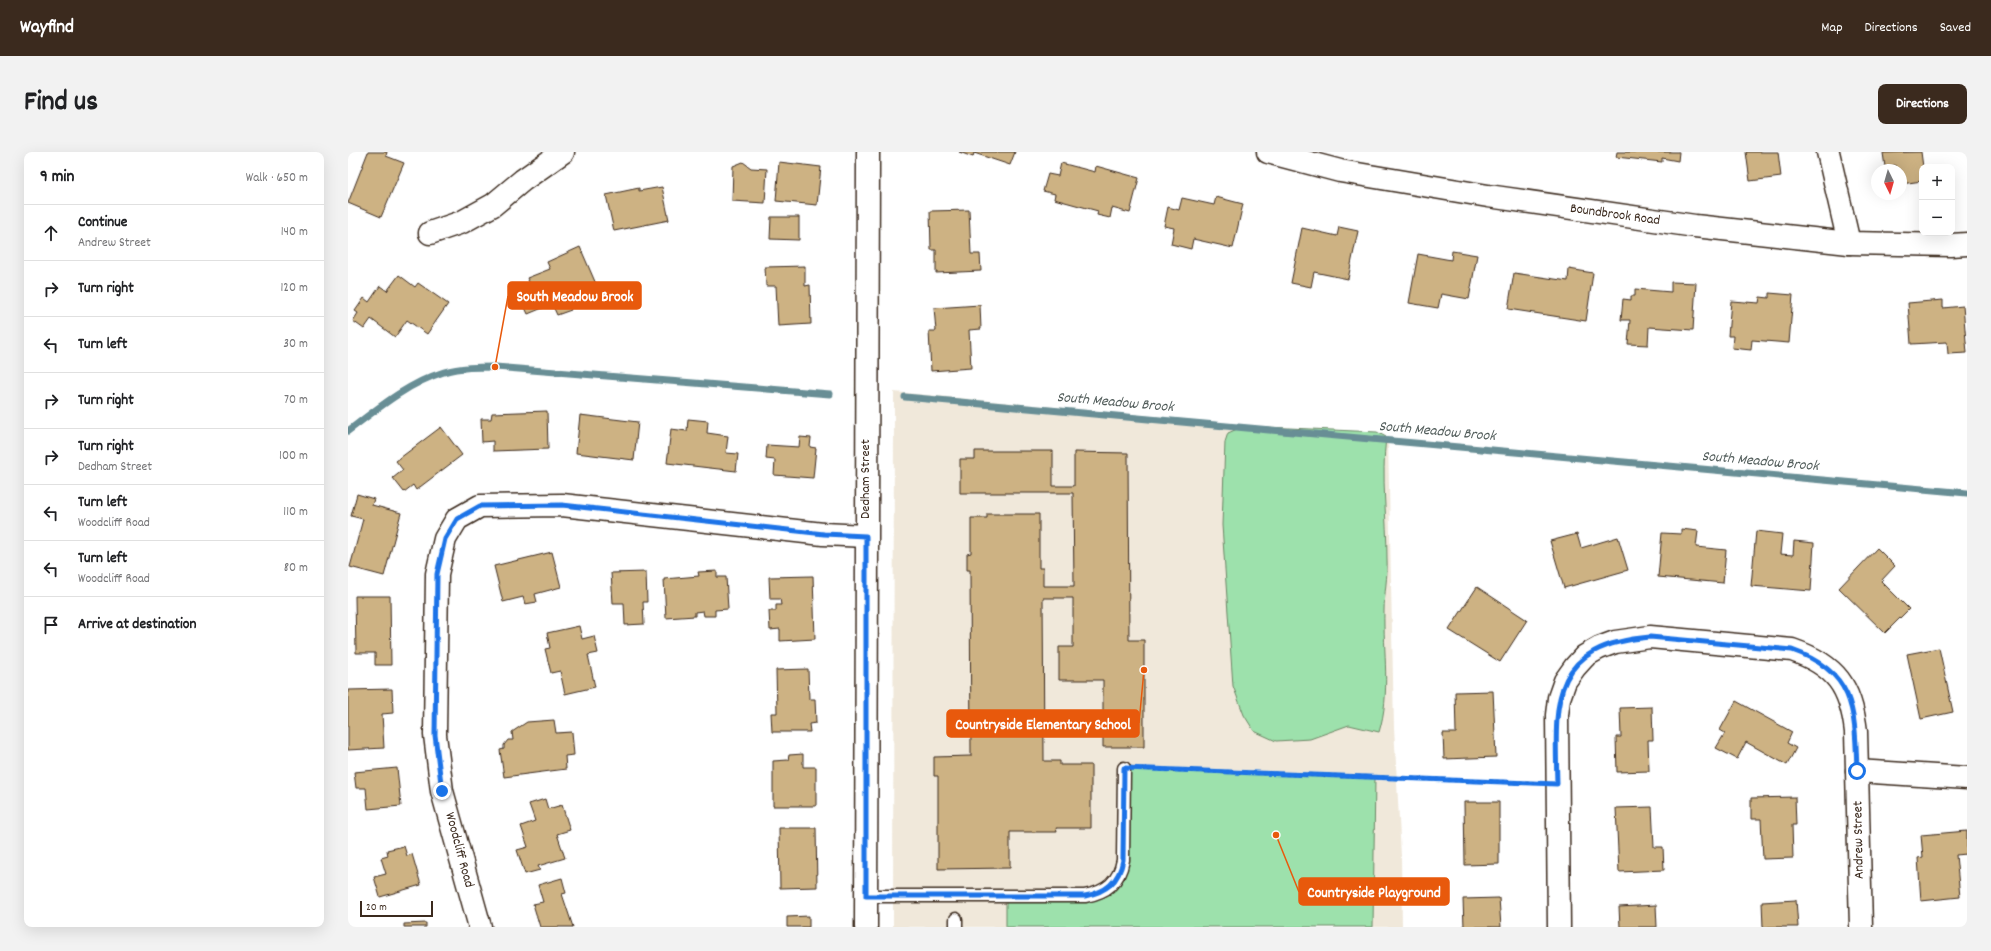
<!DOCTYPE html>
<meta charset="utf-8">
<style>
:root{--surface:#fff;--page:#f2f2f2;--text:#202124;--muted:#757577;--line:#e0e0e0;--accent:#3b2a1e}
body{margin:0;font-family:Dekko,sans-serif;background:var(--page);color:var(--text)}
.controls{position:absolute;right:12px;top:12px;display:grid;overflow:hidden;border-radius:8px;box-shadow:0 4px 16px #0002}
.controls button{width:36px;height:36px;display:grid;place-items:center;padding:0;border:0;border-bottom:1px solid var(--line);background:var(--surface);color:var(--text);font:20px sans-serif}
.compass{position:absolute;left:1523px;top:12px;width:36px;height:36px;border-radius:50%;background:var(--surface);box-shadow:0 4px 16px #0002;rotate:175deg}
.scale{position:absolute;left:12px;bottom:10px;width:73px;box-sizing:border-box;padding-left:4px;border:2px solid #3b2a1e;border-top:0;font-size:11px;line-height:14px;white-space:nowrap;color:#3b2a1e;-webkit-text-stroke:3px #fff;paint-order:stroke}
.stop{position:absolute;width:12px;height:12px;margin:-9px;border:3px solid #1a73e8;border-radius:50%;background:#fff}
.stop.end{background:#1a73e8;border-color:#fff;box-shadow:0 1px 4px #0008}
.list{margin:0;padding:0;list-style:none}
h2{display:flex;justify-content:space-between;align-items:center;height:52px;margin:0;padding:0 16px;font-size:17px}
h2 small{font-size:13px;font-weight:400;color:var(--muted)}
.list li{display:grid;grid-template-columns:26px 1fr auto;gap:12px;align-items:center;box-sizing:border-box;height:56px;padding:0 16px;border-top:1px solid var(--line)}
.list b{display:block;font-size:15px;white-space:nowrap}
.list p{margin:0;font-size:13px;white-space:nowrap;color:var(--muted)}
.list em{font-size:13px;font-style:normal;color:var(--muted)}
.icon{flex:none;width:22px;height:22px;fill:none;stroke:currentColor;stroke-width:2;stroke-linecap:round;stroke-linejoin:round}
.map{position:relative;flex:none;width:1619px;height:775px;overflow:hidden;border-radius:8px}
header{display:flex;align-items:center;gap:24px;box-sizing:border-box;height:56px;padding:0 20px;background:var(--accent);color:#fff}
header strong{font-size:19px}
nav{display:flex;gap:22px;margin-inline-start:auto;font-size:14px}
.intro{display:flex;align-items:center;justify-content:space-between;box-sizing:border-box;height:96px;padding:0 24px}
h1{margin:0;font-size:28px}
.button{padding:10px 18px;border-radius:8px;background:var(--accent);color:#fff;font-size:14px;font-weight:700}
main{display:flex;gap:24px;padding:0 24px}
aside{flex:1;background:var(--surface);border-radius:8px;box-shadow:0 4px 16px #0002}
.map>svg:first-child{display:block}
</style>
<header>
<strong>Wayfind</strong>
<nav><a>Map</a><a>Directions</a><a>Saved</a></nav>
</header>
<div class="intro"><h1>Find us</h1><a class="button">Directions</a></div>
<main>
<aside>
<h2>9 min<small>Walk · 650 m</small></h2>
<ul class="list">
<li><svg class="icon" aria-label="ahead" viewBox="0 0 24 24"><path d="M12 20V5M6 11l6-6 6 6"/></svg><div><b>Continue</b><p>Andrew Street</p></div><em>140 m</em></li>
<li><svg class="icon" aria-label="right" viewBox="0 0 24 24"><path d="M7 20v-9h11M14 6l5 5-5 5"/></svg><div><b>Turn right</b></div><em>120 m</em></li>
<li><svg class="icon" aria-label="left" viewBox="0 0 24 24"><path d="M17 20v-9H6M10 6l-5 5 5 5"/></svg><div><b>Turn left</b></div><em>30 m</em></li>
<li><svg class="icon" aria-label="right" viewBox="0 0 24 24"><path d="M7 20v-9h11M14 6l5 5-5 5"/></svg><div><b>Turn right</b></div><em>70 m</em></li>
<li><svg class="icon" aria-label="right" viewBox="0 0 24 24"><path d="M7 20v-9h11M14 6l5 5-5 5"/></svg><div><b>Turn right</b><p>Dedham Street</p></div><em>100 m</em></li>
<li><svg class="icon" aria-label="left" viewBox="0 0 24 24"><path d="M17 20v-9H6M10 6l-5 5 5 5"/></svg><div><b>Turn left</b><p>Woodcliff Road</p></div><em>110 m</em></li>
<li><svg class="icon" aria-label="left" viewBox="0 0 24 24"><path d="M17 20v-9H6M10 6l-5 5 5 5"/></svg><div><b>Turn left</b><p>Woodcliff Road</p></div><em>80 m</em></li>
<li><svg class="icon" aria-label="arrive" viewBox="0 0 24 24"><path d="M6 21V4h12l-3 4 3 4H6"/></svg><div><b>Arrive at destination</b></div></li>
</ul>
</aside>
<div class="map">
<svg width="1619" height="775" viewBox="0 0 1619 775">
<rect width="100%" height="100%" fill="#fff"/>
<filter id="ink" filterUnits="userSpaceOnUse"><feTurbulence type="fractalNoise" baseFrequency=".025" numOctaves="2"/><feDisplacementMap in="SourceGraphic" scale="8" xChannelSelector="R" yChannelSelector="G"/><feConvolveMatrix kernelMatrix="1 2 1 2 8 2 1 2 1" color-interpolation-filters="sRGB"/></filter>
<g filter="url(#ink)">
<!-- built -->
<path fill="#f0e8da" d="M546 240 1040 286 1046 575 1053 704 1054 775H545Z"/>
<!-- green -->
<g fill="#9de1ac" stroke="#6c8665">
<path d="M896 274 1029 280 1038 285C1033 326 1039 366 1039 407 1040 424 1036 442 1036 459 1035 499 1043 541 1031 580L1001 573 962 587 928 589 906 579 896 563 885 534 874 373 877 290 880 281Z"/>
<path d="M776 616 1027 625 1025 775H658V744H737L767 729Z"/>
</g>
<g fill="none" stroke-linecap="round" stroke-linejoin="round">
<!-- stream -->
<g stroke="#678e95" stroke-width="7">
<path d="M557 245 1619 341"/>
<path d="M0 279C29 257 60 231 96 220 113 215 130 215 147 215L482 242"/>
</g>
</g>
<!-- building -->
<g fill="#cdb283" stroke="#3b2a1e">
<path d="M20 0H39L38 4 56 11 33 65 0 51Z"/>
<path d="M611 0H667L662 13 626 1 625 5Z"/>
<path d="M1269 0H1331L1330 9 1314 6V10L1268 5Z"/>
<path d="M1398 0H1430L1433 25 1402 29Z"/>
<path d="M1573 0 1575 15 1574 29 1553 32V18H1548L1547 13 1537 15 1535 1Z"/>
<path d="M395 10 403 16 419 17 417 51 384 49 385 14Z"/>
<path d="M431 10 473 15 469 53 428 49Z"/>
<path d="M713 11 747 20 748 14 791 26 782 61 764 56 762 66 749 63 750 59 706 47 707 42 695 39 700 22 710 24Z"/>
<path d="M314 35 321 68 266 79 258 43 291 36V39Z"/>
<path d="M868 45 895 52 885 96 845 87 843 97 823 92 826 76 816 74 820 55 831 58 834 46 866 53Z"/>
<path d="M621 58 623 102H632L633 119 588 121V98H583L582 59Z"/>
<path d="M423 65H451V88L422 87Z"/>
<path d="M991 75 1010 79 1000 127 966 120 963 135 943 131 954 76 989 84Z"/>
<path d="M232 95 248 132 217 145 223 158 209 163 204 152 180 162 169 138 182 132 179 126 202 117 199 110Z"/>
<path d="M1104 99 1129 103 1121 147 1093 142 1090 156 1061 151 1070 102 1103 108Z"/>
<path d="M457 114V134L462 133 463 172 430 174 428 134H418L417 115Z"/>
<path d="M1221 117 1245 121 1238 169 1160 157 1166 121 1220 129Z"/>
<path d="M51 123 67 135 70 131 100 152 79 182 59 168 47 185 23 167 16 177 5 169 10 161 7 159 16 146 21 150 32 134 39 139Z"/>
<path d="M1323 130 1348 131 1345 178 1301 175 1300 193 1280 192 1282 168H1273L1275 147 1283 148V144H1287V137L1323 140Z"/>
<path d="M1421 141 1445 143 1441 191 1404 188 1403 198 1384 196 1385 184H1380L1383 149 1411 151 1412 145 1421 146Z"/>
<path d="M1595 148V156L1615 154 1619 201 1600 202 1599 190 1563 192 1560 151Z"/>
<path d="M632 153 633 177 621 178 623 216 583 219 581 179H588L586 156Z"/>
<path d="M199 259 200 297 145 299V289L134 290 133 267H143L144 261Z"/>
<path d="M232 263 290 270 286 308 228 301Z"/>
<path d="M340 267 360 269 359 281 380 284 378 301 390 302 388 319 319 311 323 277 339 279Z"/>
<path d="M93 275 114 303 68 338 65 333 56 340 45 326 55 318 48 309Z"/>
<path d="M452 285 463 286 462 295 468 296 465 326 426 323 427 308 418 307 419 293 451 295Z"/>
<path d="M627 299H705V334H726V300L780 301 781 488H796V595H755V528H711V495H725V446H695L696 609H712V613H743V676H708L709 680H662V716L590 717V624H586V605L623 604 622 418H619V402L623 401V366H639V362H691V416H695V434H726L725 341H612V307H627Z"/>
<path d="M9 342 26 347 24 353 53 361 36 424 2 415 15 367 3 364Z"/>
<path d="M1333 377 1350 379 1348 395 1378 398 1375 431 1310 425 1314 381 1333 382Z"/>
<path d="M1408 379 1434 382 1432 402 1445 403 1446 389 1466 391 1463 439 1403 434Z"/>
<path d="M1229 382 1233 396 1270 385 1280 418 1216 436 1202 389Z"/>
<path d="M1529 396 1547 414 1533 429 1561 457 1537 481 1491 436Z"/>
<path d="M204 400 213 435 187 442 189 450 177 452 175 445 155 450 146 414Z"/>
<path d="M369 419V425H378L380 457 367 458V464H356L355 459 347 460V464L318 466 316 427 351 424 350 420Z"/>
<path d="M298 420 299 450H295L296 472 277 473 276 451H265L263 421Z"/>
<path d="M465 424 467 487 432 489V477L422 478 421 459H428V453H433L432 447H422L421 425Z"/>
<path d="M1129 435 1179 468 1152 510 1101 478Z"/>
<path d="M7 444H42L43 513H27V501H8Z"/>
<path d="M231 474 234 487 246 484 250 501 240 503 247 535 217 542 212 519 203 521 197 497 202 496 199 481Z"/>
<path d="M1591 496 1605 560 1573 567 1559 502Z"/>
<path d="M460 517 461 547H467L468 571 461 572 462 580H424L423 561H429L428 518Z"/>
<path d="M44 537 45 561 34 562 36 596 0 598V538Z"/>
<path d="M1145 539 1148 605 1096 607 1095 581H1108L1107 540Z"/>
<path d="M1388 549 1444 580 1439 591 1448 596 1439 613 1398 590 1389 607 1368 596 1377 581 1372 578Z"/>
<path d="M1304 555 1305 588H1300L1301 619 1269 620 1268 585H1273L1272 556Z"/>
<path d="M206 568 208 581 224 580 226 603 217 604 218 617 156 625 152 598 156 597V593L160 588H165L164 580 179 570Z"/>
<path d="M455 602V615H468V654H425V609L440 608 441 603Z"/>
<path d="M49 616 53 654 20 657 18 636H8L6 620Z"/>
<path d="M1447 645 1448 673H1444L1445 706 1415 707 1413 667H1403V646Z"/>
<path d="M197 647 200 657 214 653 222 678 209 682 217 706 190 714 192 718 177 722 169 698 180 695 173 674 187 669 181 652Z"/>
<path d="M1116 650H1151V712L1117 713Z"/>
<path d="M1304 655 1306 695H1315L1316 718 1271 720 1268 656Z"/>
<path d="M431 676H468L469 735 432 736Z"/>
<path d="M1619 679V702L1608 703 1612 745 1573 749 1570 706 1575 705 1573 683Z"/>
<path d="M56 694 59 704 64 702 73 733 32 745 26 725 38 722 33 706 40 704 39 698Z"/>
<path d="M214 726 218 741 214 742 225 775H192L185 752 195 750 190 733Z"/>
<path d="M1151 746 1153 775H1116L1115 747Z"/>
<path d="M1448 748 1450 775H1415L1414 750Z"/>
<path d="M1308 753 1309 775H1272L1271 755Z"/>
<path d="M461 764V775H439V765Z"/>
<path d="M78 771V775H56V772Z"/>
</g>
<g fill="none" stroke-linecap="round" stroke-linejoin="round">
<!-- lane casing -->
<g stroke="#3b2a1e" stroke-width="15">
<g id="lane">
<path d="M518 744H737C759 740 771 730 775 708L776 616"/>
<path d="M608 767V775"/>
</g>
</g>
<!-- street casing -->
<g stroke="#3b2a1e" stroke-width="25">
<g id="street">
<path d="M920 0 992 19 1140 44 1347 74 1501 91 1603 93 1619 92"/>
<path d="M1480 0 1501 91"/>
<path d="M82 81 114 70 145 53 175 28 215 0"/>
<path d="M1509 619 1619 626"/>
<path d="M132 775 94 639 87 583 89 422 97 387 109 367 132 354 214 353 475 382 518 384"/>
<path d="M1211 775 1209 563 1211 546 1217 529 1227 515 1237 504 1251 496 1267 490 1302 485 1444 498C1488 513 1503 535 1508 580L1513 775"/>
</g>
</g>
<!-- secondary casing -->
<g stroke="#3b2a1e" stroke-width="25">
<path id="secondary" d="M518 775 520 0"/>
</g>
<!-- path -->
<path stroke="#3b2a1e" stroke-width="2.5" stroke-dasharray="3 3" stroke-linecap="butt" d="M794 617 1186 631"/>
<!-- lane -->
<use href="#lane" stroke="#fff" stroke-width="12"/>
<!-- street -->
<use href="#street" stroke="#fff" stroke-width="22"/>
<!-- secondary -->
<use href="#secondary" stroke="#fff" stroke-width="22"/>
</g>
</g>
<g fill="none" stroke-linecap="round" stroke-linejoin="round" filter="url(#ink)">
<!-- route -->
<path stroke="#1a73e8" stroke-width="5" d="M94 639 87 583 89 422 97 387 109 367 132 354 214 353 476 382 518 384V744H737C758 740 771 730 775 708L776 616 1209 632C1207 549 1201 494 1302 485L1444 498C1508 520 1507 560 1509 619"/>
</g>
<g text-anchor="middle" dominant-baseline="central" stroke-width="3" stroke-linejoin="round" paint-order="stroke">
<!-- street labels -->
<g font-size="14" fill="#3b2a1e" stroke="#fff">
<text transform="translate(1267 63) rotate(8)">Boundbrook Road</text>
<text transform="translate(518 327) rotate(-90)">Dedham Street</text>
<text transform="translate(1511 688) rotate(-91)">Andrew Street</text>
<text transform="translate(111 698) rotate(75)">Woodcliff Road</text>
</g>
<!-- water labels -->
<g font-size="15" font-style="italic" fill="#515c5a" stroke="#fff">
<text transform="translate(767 251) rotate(5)">South Meadow Brook</text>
<text transform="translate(1089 280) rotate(5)">South Meadow Brook</text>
<text transform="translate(1412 310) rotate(5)">South Meadow Brook</text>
</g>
</g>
<!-- callouts -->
<path fill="none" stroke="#e8590c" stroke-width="1.5" d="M147 215L160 144M796 518L791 571M928 683L951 740"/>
<g fill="#e8590c" stroke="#fff" stroke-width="1.5">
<circle cx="147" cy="215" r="4"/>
<circle cx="796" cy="518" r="4"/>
<circle cx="928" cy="683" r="4"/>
</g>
<g fill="#e8590c" stroke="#e8590c" stroke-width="1.5">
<rect x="160" y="130" width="133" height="27" rx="4"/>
<rect x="599" y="558" width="192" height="27" rx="4"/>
<rect x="951" y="726" width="150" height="27" rx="4"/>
</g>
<g font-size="15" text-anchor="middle" font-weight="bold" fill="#fff">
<text x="227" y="149">South Meadow Brook</text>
<text x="695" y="577">Countryside Elementary School</text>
<text x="1026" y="745">Countryside Playground</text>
</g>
</svg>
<div class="controls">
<button>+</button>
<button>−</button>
</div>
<svg class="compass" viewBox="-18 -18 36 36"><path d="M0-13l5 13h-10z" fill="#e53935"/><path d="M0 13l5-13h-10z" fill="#757577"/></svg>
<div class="scale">20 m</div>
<div class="stop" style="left:1509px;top:619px"></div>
<div class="stop end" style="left:94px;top:639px"></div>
</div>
</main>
